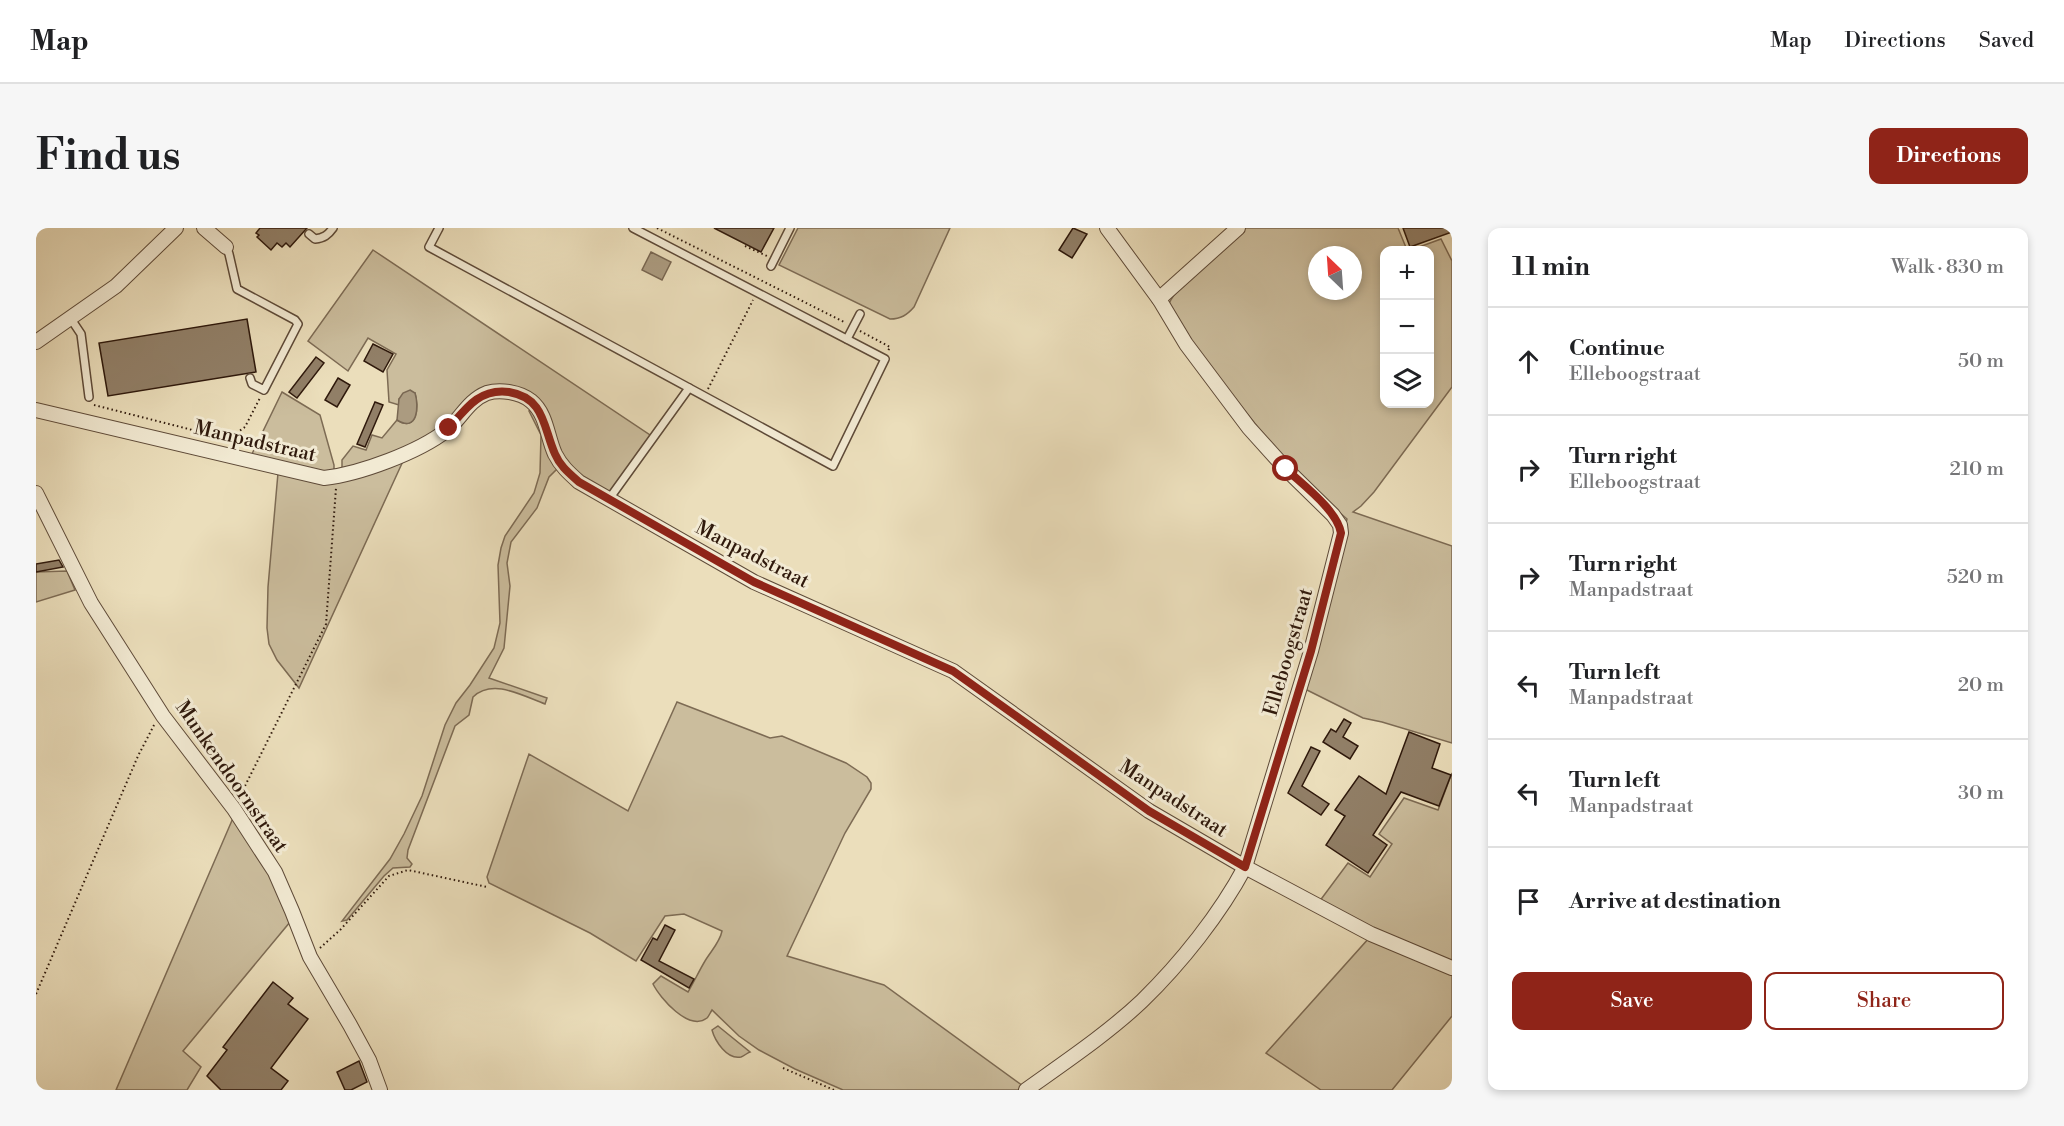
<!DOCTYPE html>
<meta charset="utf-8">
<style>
:root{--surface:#fff;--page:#f6f6f6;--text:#202124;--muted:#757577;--line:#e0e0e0;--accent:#8f2418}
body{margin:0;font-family:"Libre Bodoni",serif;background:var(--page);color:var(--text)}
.controls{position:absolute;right:18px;top:18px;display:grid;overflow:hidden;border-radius:12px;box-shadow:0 3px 9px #0003}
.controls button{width:54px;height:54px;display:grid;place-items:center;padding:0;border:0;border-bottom:2px solid var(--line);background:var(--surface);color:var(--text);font:30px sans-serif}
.compass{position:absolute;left:1272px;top:18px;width:54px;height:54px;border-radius:50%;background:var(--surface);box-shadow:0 3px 9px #0003;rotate:335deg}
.stop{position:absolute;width:18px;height:18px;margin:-14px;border:4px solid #8f2418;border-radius:50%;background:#fff}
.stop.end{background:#8f2418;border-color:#fff;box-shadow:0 2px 6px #0008}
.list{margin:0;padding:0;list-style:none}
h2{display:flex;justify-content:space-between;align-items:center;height:78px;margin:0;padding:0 24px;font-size:26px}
h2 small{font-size:20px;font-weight:400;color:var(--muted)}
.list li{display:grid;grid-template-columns:39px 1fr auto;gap:18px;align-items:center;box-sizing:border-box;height:108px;padding:0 24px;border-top:2px solid var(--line)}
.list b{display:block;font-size:22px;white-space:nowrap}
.list p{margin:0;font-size:20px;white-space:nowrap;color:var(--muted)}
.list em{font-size:20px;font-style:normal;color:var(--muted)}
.actions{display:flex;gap:12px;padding:18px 24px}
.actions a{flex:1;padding:14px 0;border:2px solid var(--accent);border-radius:12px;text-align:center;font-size:21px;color:var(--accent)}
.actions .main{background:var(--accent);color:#fff}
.icon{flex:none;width:33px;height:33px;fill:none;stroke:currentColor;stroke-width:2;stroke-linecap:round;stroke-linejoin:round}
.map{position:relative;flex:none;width:1416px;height:862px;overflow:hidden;border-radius:12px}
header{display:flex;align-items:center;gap:36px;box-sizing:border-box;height:84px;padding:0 30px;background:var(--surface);border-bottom:2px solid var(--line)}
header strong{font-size:28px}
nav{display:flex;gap:33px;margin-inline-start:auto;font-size:21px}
.intro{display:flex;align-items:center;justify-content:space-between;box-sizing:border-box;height:144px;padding:0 36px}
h1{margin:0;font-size:42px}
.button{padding:15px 27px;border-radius:12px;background:var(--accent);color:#fff;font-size:21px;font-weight:700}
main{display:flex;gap:36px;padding:0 36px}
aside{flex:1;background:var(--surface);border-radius:12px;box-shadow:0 3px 9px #0003}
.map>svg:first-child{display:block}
</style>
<header>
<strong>Map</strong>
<nav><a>Map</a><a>Directions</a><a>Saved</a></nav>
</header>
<div class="intro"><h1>Find us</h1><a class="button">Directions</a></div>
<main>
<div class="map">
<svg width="1416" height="862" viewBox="0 0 1416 862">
<rect width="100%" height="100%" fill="#ebdebb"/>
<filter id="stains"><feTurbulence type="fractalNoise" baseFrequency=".00333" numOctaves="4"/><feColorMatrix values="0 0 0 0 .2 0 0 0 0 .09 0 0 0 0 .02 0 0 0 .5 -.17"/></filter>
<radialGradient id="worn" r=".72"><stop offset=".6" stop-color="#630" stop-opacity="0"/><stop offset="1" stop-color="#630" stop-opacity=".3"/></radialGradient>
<!-- green -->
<g fill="#cbbd9d" stroke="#7d6b54" stroke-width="1.5" fill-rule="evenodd">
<path d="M762 0H914L878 79C871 87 865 91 854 91L743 37Z"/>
<path d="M1209 0H1362L1371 22H1348V176H1394V22H1375L1405 11 1416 33V159L1338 264 1325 278 1317 284 1416 318V515L1346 494 1327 490 1267 460 1274 437 1311 291C1242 233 1191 160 1137 88L1132 78C1140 55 1189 18 1209 0ZM1281 27H1317V63H1281Z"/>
<path d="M337 22 617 209 575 268 529 238 507 183 456 161 412 196 360 225 306 241V232L317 218 330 222 336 207 346 210 361 192C382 205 383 178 379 165L363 171V177L353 174 351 142 360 126 332 110 312 143 272 113Z"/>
<path d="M246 164 284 187 298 237V245L214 230Z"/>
<path d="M497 182 522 240 513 249 501 280 475 314 471 335 474 358 468 420 453 450 511 470 509 476C487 468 457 450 437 469L433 487 419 498 372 622 371 630 376 636 374 639 357 640 348 648 311 692 306 693 354 631 368 606 386 568 409 497 420 475 434 457 458 420 464 395 462 337 465 320 469 308 498 265 504 245 505 207 493 183Z"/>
<path d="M368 231 263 460 241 432 233 416 231 400 232 359 242 245 287 256Z"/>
<path d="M31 343 39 362 0 374V344Z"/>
<path d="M641 474 734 510 746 508 810 535 831 549 835 555V561L809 605 751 728 848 757 987 858 982 862H807L759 841 723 822 703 808 676 782C674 785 673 788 671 790 653 804 624 770 617 756L625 748 652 764C658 754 663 743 669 733 675 723 684 714 686 703L648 686 629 688 600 733 554 705 453 655 451 649 493 526 592 583Z"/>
<path d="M1416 545V735L1332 699 1283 674 1312 635 1334 649 1356 616 1343 606 1368 570 1402 582Z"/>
<path d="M197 590 237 651 254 694 147 823 165 839 151 862H80Z"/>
<path d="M1334 709 1416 744V788L1356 862H1285L1230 825Z"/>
<path d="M682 798 714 824C711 825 708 828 705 829 691 832 679 813 676 802Z"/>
</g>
<!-- water -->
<g fill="#ab9b80" stroke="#796752" stroke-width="1.5">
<path d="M615 24 635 34 626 52 606 42Z"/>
<path d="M374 162 379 165C383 178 382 205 361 192L363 171 367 165Z"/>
</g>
<!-- building -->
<g fill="#917f67" stroke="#2f190c" stroke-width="1.5">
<path d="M224 0H271L254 19 250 15 246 19 241 15 235 22 221 9 223 7 220 5Z"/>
<path d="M678 0H738L725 24Z"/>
<path d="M1037 0 1051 6 1036 30 1023 22Z"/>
<path d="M1367 0H1416V4L1374 19Z"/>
<path d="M211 91 220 144 72 168 63 115Z"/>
<path d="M337 116 357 126 347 144 328 133Z"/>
<path d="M280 129 288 135 261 170 253 164Z"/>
<path d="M302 150 314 157 301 179 289 172Z"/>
<path d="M339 174 347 177 329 219 321 216Z"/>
<path d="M23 332 27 339 0 344V336Z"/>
<path d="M1308 491 1315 495 1307 509 1322 518 1314 531 1287 514 1295 501 1300 504Z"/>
<path d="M1373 504 1404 516 1396 540 1415 547 1403 578 1365 564 1337 607 1351 617 1332 645 1290 617 1309 588 1299 582 1323 548 1350 566Z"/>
<path d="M1275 519 1284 523 1266 558 1293 576 1285 587 1252 565Z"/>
<path d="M629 697 639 702 623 733 658 751 653 760 605 732 617 710 621 712Z"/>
<path d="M237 754 257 770 252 776 272 791 235 840 252 853 245 862H185L171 848 191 822 187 819Z"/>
<path d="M323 833 331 854 315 862H309L301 844Z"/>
</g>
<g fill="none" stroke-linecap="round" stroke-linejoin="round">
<!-- service casing -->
<g stroke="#5e4a38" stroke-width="10">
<g id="service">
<path d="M403 0 393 19 797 238 849 131 597 0"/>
<path d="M273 6 279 11C288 10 292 7 297 0"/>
<path d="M190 19 193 26 201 61 259 92 262 96 228 162 216 156 214 150"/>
<path d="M735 38 754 0"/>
<path d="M35 91 45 106 53 169"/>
<path d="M811 111 824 86"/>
<path d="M573 271 653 160"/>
</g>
</g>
<!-- minor casing -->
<g stroke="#5e4a38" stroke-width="16">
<g id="minor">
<path d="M168 0 190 19"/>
<path d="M1123 71 1202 0"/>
<path d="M0 114 80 58 140 0"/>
<path d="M0 182 288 250C324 246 383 224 411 202 425 190 433 172 451 165 464 161 484 164 495 173 511 186 511 209 519 226 525 238 533 245 543 254L718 354 917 443 1113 583 1209 639 1335 706 1416 740"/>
<path d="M0 265 55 375 127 488 198 581 239 644 256 683 274 729 314 797 333 832 344 862"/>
<path d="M990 862C1029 834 1071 806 1106 773 1145 735 1184 686 1209 639L1275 423 1305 305 1304 297 1297 287 1250 241 1213 200 1150 116 1123 71 1071 0"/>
</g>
</g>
<!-- path -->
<g stroke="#2f190c" stroke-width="2" stroke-dasharray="1.5 3" stroke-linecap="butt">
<path d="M621 0 808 94"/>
<path d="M709 18 731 28"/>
<path d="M824 103 854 119 852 123"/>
<path d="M672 161 717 72"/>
<path d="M58 177 192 211 209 199 224 170"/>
<path d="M203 570 290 396 300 260"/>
<path d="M284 720 305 701 353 648 372 642 451 659"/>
<path d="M0 766 102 528 118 497"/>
<path d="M747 840 798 862"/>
</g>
<!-- service -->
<use href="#service" stroke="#f2ead3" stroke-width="7"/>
<!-- minor -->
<use href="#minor" stroke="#f2ead3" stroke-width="14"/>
</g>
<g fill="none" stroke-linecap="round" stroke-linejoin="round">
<!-- route -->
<path stroke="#8f2418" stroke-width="8" d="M413 200C430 180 444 160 473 164 509 170 507 199 519 226 524 238 533 245 543 254L718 354 917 443 1113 583 1209 639 1275 423 1305 305C1301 282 1267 257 1250 241"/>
</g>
<g text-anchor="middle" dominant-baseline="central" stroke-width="6" stroke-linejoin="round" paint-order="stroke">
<!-- street labels -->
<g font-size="20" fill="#2f190c" stroke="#f2ead3">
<text transform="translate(219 214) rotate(13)">Manpadstraat</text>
<text transform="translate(716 327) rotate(27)">Manpadstraat</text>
<text transform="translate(1253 424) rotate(-74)">Elleboogstraat</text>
<text transform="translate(195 549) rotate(55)">Munkendoornstraat</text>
<text transform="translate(1137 571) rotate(33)">Manpadstraat</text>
</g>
</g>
<rect width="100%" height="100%" filter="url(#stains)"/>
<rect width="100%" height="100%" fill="url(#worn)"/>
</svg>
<div class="controls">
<button>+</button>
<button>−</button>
<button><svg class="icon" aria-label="layers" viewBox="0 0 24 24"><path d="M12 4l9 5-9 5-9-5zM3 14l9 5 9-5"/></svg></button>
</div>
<svg class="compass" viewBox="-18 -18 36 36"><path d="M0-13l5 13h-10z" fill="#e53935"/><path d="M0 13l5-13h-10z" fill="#757577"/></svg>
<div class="stop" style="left:1250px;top:241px"></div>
<div class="stop end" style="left:413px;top:200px"></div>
</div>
<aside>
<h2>11 min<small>Walk · 830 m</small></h2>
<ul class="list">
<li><svg class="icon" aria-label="ahead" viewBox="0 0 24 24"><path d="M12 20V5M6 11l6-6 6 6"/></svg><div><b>Continue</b><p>Elleboogstraat</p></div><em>50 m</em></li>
<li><svg class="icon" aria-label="right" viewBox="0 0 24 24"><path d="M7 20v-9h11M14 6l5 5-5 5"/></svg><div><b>Turn right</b><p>Elleboogstraat</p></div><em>210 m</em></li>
<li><svg class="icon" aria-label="right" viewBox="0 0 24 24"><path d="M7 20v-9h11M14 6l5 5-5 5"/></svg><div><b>Turn right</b><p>Manpadstraat</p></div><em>520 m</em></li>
<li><svg class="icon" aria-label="left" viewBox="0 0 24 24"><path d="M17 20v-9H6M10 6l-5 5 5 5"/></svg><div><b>Turn left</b><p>Manpadstraat</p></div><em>20 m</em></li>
<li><svg class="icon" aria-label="left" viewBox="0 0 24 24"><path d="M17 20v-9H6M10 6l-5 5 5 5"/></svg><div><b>Turn left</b><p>Manpadstraat</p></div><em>30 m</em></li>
<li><svg class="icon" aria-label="arrive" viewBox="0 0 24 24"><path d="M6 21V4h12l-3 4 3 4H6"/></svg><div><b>Arrive at destination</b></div></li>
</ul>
<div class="actions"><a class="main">Save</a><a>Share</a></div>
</aside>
</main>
